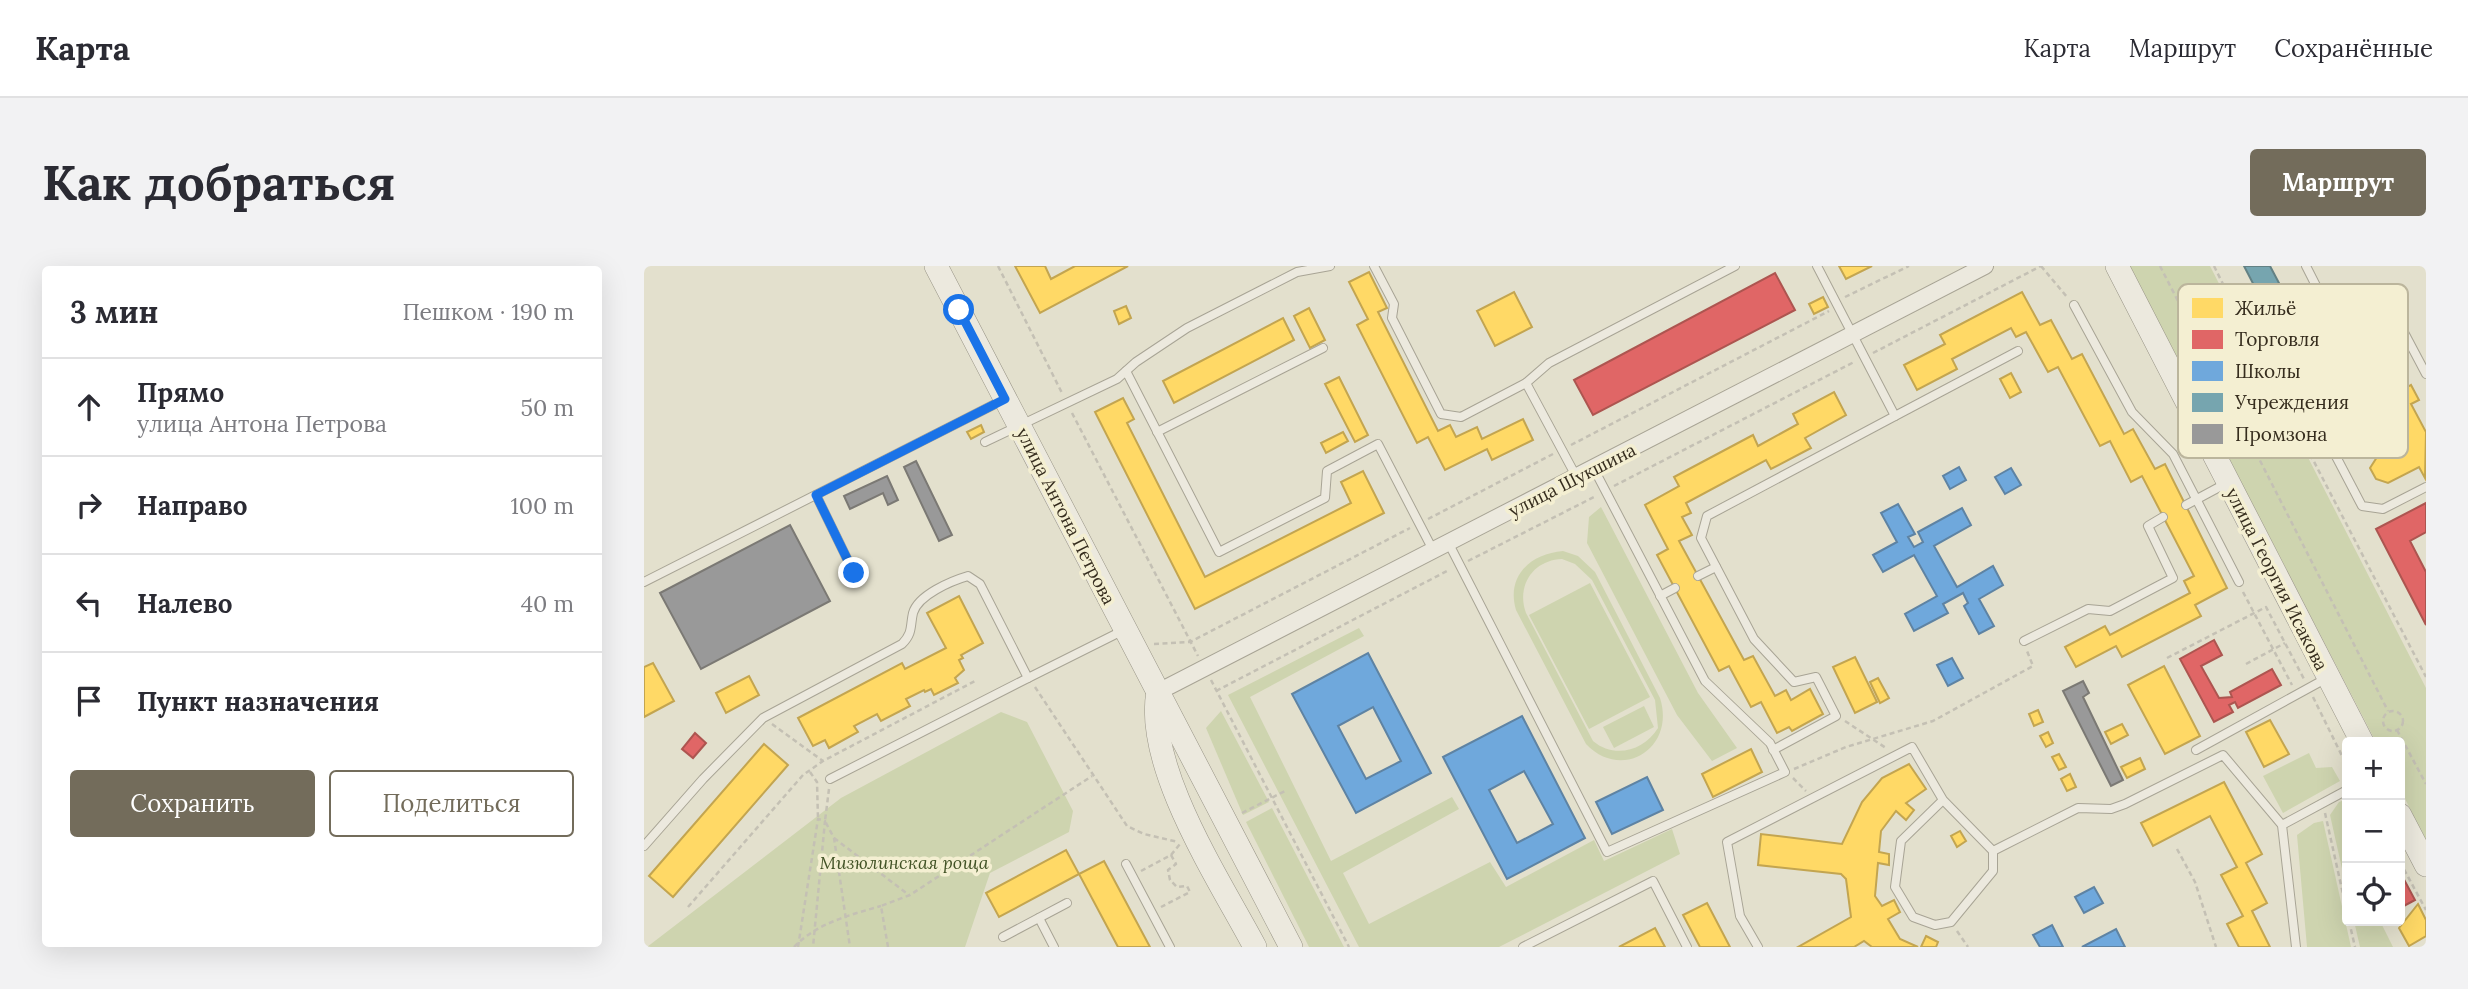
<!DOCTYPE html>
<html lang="ru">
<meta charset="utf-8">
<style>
:root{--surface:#fff;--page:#f2f2f3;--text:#2b2b33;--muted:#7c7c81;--line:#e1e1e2;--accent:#736c5b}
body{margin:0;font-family:Lora,serif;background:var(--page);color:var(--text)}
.controls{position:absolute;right:21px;bottom:21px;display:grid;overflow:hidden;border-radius:7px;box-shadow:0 7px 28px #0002}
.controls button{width:63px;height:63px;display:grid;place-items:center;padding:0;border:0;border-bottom:2px solid var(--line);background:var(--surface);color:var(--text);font:35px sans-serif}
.stop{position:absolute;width:21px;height:21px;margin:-16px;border:5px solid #1a73e8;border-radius:50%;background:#fff}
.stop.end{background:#1a73e8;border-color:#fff;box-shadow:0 2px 7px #0008}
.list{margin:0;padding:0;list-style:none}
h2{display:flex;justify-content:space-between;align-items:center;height:91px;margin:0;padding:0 28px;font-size:30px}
h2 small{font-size:23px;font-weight:400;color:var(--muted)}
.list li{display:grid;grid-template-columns:46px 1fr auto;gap:21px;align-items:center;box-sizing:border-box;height:98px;padding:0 28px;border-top:2px solid var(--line)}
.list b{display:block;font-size:26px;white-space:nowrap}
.list p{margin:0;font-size:23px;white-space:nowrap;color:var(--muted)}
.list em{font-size:23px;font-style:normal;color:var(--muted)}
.actions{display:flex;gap:14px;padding:21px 28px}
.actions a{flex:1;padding:16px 0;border:2px solid var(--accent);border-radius:7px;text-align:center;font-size:24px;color:var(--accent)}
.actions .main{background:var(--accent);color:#fff}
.icon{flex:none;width:38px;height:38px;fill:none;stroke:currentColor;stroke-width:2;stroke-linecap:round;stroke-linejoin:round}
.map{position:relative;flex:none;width:1782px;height:681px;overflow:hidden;border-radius:7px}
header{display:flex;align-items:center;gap:42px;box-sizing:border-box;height:98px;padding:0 35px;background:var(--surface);border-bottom:2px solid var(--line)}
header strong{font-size:33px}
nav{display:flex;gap:38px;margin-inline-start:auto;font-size:24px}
.intro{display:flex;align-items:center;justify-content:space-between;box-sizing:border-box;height:168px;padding:0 42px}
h1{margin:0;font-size:49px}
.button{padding:18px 32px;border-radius:7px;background:var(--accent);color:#fff;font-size:24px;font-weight:700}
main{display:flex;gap:42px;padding:0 42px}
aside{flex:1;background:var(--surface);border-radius:7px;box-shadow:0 7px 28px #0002}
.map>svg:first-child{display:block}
</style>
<header>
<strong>Карта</strong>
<nav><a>Карта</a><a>Маршрут</a><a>Сохранённые</a></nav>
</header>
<div class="intro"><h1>Как добраться</h1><a class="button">Маршрут</a></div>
<main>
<aside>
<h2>3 мин<small>Пешком · 190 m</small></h2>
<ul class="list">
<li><svg class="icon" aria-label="ahead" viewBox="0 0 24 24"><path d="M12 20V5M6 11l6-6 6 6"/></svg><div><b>Прямо</b><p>улица Антона Петрова</p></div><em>50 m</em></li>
<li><svg class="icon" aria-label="right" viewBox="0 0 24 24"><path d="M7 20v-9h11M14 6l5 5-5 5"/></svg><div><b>Направо</b></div><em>100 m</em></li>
<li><svg class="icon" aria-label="left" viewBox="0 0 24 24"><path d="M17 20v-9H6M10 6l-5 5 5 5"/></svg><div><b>Налево</b></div><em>40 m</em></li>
<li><svg class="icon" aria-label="arrive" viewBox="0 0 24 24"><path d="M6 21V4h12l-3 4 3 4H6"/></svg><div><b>Пункт назначения</b></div></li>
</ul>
<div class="actions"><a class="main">Сохранить</a><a>Поделиться</a></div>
</aside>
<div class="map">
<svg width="1782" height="681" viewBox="0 0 1782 681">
<rect width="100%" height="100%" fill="#e3e0cd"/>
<!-- green -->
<g fill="#ced4af" fill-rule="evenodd">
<path d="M1485 0H1566L1782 422V574L1756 523V476H1732Z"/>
<path d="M957 241 1054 427 1093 482 1068 495 1033 449 943 277 945 251Z"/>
<path d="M919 285 934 290 951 306 1016 432C1032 482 978 516 942 478L872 344C862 310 886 288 919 285ZM918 293 931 298 948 314 1011 434 1014 462C1000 485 970 493 949 475L882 347C872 320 889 294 918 293Z"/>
<path d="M946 317 1006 431 945 463 885 349Z"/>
<path d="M715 362 720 370 606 431 687 595 808 531 815 543 699 607 725 658 846 596 862 621 950 574 960 595 1028 563 1036 588 855 681H715L584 429Z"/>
<path d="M1000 440 1010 461 970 482 959 461Z"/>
<path d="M577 445 625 536 599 549 562 462Z"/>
<path d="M357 446 383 456 429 545 425 566 346 607 321 681H3L197 532Z"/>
<path d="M1665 487 1672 502 1688 501 1696 515 1639 547 1619 510Z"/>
<path d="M1703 533V625L1686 549 1695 536Z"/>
<path d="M628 542 700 681H665L602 556Z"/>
<path d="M1679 555 1707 681H1663L1653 569 1670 557Z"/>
<path d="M1710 655H1736L1749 681H1716Z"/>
</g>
<!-- homes -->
<g fill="#ffd966" stroke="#c3a550" stroke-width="2">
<path d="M371 0H401L407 13 431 0H484L396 47Z"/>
<path d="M1195 0H1228L1202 13Z"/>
<path d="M725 6 743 42 734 46 794 165 806 159 812 171 833 161 838 173 879 153 889 174 848 194 843 183 801 204 784 171 773 177 713 59 724 53 705 16Z"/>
<path d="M870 26 888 61 851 80 833 45Z"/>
<path d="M1378 26 1396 59 1407 54 1428 93 1438 88 1480 168 1489 163 1511 203 1521 198 1583 322 1551 339 1557 350 1478 391 1472 380 1432 401 1421 381 1461 360 1466 369 1546 327 1540 315 1550 310 1498 210 1487 216 1466 175 1456 180 1414 101 1404 106 1382 66 1372 71 1367 62 1308 93 1313 103 1273 124 1260 99 1301 78 1296 69Z"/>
<path d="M1179 31 1184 41 1170 48 1165 38Z"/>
<path d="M482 40 487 52 475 58 470 45Z"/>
<path d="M665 42 681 74 666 82 650 50Z"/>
<path d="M639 52 650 74 530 137 519 115Z"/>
<path d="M1733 70 1736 76 1743 72 1750 85 1744 89 1747 95 1743 99 1753 117 1756 116 1760 123 1767 119 1775 134 1767 138 1782 166 1781 212 1775 201 1744 217 1732 213 1726 202 1735 188 1762 175 1750 152 1720 168 1708 166 1702 155 1710 143 1736 129 1725 107 1696 122 1683 120 1676 109 1684 96 1711 81 1709 77 1716 73 1718 78Z"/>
<path d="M1367 107 1377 126 1366 132 1356 113Z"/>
<path d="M695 111 724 169 711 176 681 118Z"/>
<path d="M1190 126 1202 149 1161 172 1167 182 1127 203 1122 194 1042 237 1047 247 1038 251 1048 269 1035 275 1100 394 1109 390 1131 430 1142 424 1147 434 1166 423 1179 448 1148 465 1145 461 1133 467 1117 436 1107 441 1085 400 1075 405 1013 289 1024 283 1001 239 1035 220 1030 211 1109 169 1114 180 1154 158 1149 148Z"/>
<path d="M479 132 490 153 483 157 561 311 707 237 697 216 719 205 740 247 551 343 451 146Z"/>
<path d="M337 159 340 166 327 173 323 166Z"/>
<path d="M699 166 704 175 682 187 677 177Z"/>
<path d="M315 330 339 377 317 389 319 392 315 394 320 404 311 412 314 417 290 429 287 423 281 426 280 424 262 433 266 440 237 455 233 448 210 460 214 466 185 482 181 474 169 480 154 452 258 397 261 403 302 382 283 347Z"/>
<path d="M1211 391 1233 436 1211 447 1189 401Z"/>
<path d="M9 397 30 435 0 451V401Z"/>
<path d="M1520 400 1556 470 1521 488 1484 419Z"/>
<path d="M105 410 115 429 82 447 72 427Z"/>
<path d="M1234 412 1245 432 1236 437 1226 416Z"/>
<path d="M1394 444 1399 456 1390 460 1385 448Z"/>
<path d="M1626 454 1645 488 1620 501 1602 466Z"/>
<path d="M1478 458 1484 469 1467 478 1461 466Z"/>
<path d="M1404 466 1409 477 1402 481 1396 470Z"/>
<path d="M120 478 144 499 29 631 5 610Z"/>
<path d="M1107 483 1118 506 1069 531 1058 508Z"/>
<path d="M1415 488 1422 501 1415 504 1408 491Z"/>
<path d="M1496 492 1501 503 1483 512 1477 501Z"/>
<path d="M1265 498 1282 523 1262 537 1270 544 1262 554 1252 545 1237 565 1235 586 1245 588V599L1234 597 1231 630 1238 640 1250 634 1256 646 1244 653 1256 673 1274 681H1228L1220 675 1210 681H1154L1207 651 1202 613 1197 608 1114 599 1117 568 1198 578 1218 536 1238 512Z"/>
<path d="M1426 508 1432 521 1423 525 1417 513Z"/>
<path d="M1580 516 1618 588 1602 597 1623 637 1608 645 1626 681H1595L1583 658 1599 650 1577 609 1593 601 1566 550 1509 580 1497 557Z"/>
<path d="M1316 565 1322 575 1313 581 1307 570Z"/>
<path d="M422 584 435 608 355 651 342 627Z"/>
<path d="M460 595 506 681H474L435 608Z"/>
<path d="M1063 637 1086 681H1056L1039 649Z"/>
<path d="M1774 638 1782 654V670L1765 680 1755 662Z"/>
<path d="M1011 662 1021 681H975Z"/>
<path d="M1282 670 1294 676 1292 681H1277Z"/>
</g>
<!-- shops -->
<g fill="#e06666" stroke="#ad5550" stroke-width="2">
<path d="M1131 7 1151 44 949 149 930 114Z"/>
<path d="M1782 237V266L1766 275 1782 306V359L1732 263Z"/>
<path d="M1570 374 1578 389 1557 400 1575 432 1588 431 1586 426 1628 403 1637 419 1594 442 1591 436 1585 439 1589 446 1570 456 1536 393Z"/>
<path d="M51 467 62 477 49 492 38 483Z"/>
<path d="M1756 606 1771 634 1756 642Z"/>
</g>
<!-- schools -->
<g fill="#6fa8dc" stroke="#5e83a3" stroke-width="2" fill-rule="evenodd">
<path d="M1315 201 1322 214 1306 223 1299 210Z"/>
<path d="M1367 202 1377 219 1361 228 1351 211Z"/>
<path d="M1254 238 1271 268 1264 271 1270 281 1279 276 1274 266 1318 242 1327 259 1290 280 1313 321 1349 300 1359 319 1335 333 1350 360 1335 368 1320 340 1324 337 1319 327 1299 338 1304 347 1270 365 1261 348 1293 330 1270 289 1239 306 1229 289 1253 276 1237 247Z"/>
<path d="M724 387 787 507 712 547 648 428ZM729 441 757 495 722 513 694 460Z"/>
<path d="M1308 392 1319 412 1304 420 1293 399Z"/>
<path d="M878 450 941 572 863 613 799 491ZM880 505 909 558 873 577 845 524Z"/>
<path d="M1003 511 1019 544 968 568 952 536Z"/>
<path d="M1450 621 1459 637 1440 647 1431 631Z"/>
<path d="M1408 659 1419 681H1396L1389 669Z"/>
<path d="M1472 663 1481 681H1438Z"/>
</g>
<!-- public -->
<path fill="#76a5af" stroke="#638184" stroke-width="2" d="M1600 0H1626L1654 53 1633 64Z"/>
<!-- industry -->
<g fill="#999" stroke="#7b7974" stroke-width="2">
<path d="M272 195 308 269 295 275 260 201Z"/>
<path d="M243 210 254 234 244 239 239 227 206 243 200 230Z"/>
<path d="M146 259 186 335 57 403 16 327Z"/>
<path d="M1439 415 1445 427 1439 431 1479 514 1467 520 1419 425Z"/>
</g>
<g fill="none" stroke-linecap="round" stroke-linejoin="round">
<!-- lane casing -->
<g stroke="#a8a495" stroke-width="10">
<g id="lane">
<path d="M730 0 750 38 748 52 797 148 817 151 882 117"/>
<path d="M1173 0 1251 150 1374 85"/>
<path d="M1430 39 1488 146 1529 188 1595 316"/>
<path d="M1695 65 1745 38 1782 108"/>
<path d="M1641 93 1718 240 1739 243 1782 221"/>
<path d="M482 105 575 286 681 232 683 205 734 178 790 286"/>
<path d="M1549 140 1695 65 1662 0"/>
<path d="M513 166 679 82"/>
<path d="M341 176 473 113 492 96 543 62 653 6 686 0"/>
<path d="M933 212 882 117 905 97 1091 0"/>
<path d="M172 229 210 307"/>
<path d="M1542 239 1581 218"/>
<path d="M805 278 963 586 1141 506 1126 477 1061 415 950 203"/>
<path d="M1054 310 1072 301"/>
<path d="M0 316 359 134"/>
<path d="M1016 330 1031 322"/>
<path d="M1380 375 1444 343 1466 345 1529 312 1504 260 1519 251"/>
<path d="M1129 484 1192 450 1172 411 1150 416 1110 373 1057 272 1063 250 1251 150"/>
<path d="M1552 484 1683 412"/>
<path d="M186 513 384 412"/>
<path d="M1638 559 1703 524"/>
<path d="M0 580 59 513 119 452 258 378C269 367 266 360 269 347 274 329 307 315 324 310L336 318 384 412 478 365"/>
<path d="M1349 585 1434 542 1467 543 1481 538 1579 489 1638 559 1652 681"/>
<path d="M482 598 526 681"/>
<path d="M395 652 410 681"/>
<path d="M359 671 423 637"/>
<path d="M879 681 1009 615 1043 681"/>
<path d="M1114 681 1096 650 1083 576 1268 481 1299 534 1349 585V605L1307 656 1291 659 1269 651 1251 621 1257 575 1299 534"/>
</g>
</g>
<!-- street casing -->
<g stroke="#a8a495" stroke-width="18">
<path id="street" d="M514 426 1341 0"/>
</g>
<!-- secondary casing -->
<g stroke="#989486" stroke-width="24">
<g id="secondary">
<path d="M292 0 647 681"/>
<path d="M1473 0 1718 476"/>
<path d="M514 426C500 500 576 615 611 681"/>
<path d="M1756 549 1782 599"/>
</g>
</g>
<!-- path -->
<g stroke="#c4c0b4" stroke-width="2.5" stroke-dasharray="5 3.5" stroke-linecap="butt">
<path d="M354 0 419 129"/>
<path d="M1397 0 1423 31"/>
<path d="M1516 0 1575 115"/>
<path d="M1570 0 1617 94"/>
<path d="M1201 31 1265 0"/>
<path d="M1229 87 1397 0"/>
<path d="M1627 113 1782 411"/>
<path d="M1585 134 1744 445"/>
<path d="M428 147 554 390"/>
<path d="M927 179 1185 45"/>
<path d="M970 220 1210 96"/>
<path d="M784 253 909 188"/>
<path d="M824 295 952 230"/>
<path d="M1599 326 1648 419"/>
<path d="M510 378 546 376 766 262"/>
<path d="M1523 392 1622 341 1660 413"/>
<path d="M1602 398 1641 377"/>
<path d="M567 414 705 681"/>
<path d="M391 421 483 560 500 568 534 576"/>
<path d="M572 425 805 304"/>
<path d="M1669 431 1703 500"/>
<circle cx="1749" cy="455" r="10"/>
<path d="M1201 455 1242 482"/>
<path d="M128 458 179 495"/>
<path d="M1753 464 1782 518"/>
<path d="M1150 503 1202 481 1289 455 1389 400 1383 385"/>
<path d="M166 506 173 516 174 553"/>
<path d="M1149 512 1162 525"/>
<path d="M185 523 181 555 190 572 206 681"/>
<path d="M598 547 641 525"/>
<path d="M1681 547 1703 646"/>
<path d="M190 572 265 629"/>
<path d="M1533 583 1551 616 1572 681"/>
<path d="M527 589 536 578"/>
<path d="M1756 596 1782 644"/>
<path d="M497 605 527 589 532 598 524 604 526 614 533 621 543 620 546 626 517 641"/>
<path d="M44 641 159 509 179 495 331 415"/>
<path d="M1705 655 1711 681"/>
<path d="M1313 665 1324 681"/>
<path d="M150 681C173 657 206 649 237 640"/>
<path d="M154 681 174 553 181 555 169 681"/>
<path d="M244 681 237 640 266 629 448 510"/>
</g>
<!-- lane -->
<use href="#lane" stroke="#ece9de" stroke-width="8"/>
<!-- street -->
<use href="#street" stroke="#ece9de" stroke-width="16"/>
<!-- secondary -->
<use href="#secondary" stroke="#ece9de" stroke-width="23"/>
</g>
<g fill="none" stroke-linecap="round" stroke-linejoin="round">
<!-- route -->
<path stroke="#1a73e8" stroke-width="9" d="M210 307 172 229 361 133 315 44"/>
</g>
<g text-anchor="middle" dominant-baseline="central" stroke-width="7" stroke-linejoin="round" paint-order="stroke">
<!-- street labels -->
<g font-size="18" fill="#362d1e" stroke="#f4efd2">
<text transform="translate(928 214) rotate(-27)">улица Шукшина</text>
<text transform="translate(422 250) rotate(63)">улица Антона Петрова</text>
<text transform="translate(1633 313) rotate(63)">улица Георгия Исакова</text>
</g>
<!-- park labels -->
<g font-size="18" font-style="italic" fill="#415225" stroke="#f4efd2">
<text x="260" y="596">Мизюлинская роща</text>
</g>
</g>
<!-- legend -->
<rect x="1534" y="18" width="230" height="174" rx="10" fill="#f4efd2" stroke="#bbb59c" stroke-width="2"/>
<rect x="1548" y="32" width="31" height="20" fill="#ffd966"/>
<rect x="1548" y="64" width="31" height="19" fill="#e06666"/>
<rect x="1548" y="95" width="31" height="20" fill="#6fa8dc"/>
<rect x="1548" y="127" width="31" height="19" fill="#76a5af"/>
<rect x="1548" y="158" width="31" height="20" fill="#999"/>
<g font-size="19" fill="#362d1e">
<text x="1591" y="49">Жильё</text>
<text x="1591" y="80">Торговля</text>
<text x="1591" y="112">Школы</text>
<text x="1591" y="143">Учреждения</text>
<text x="1591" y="175">Промзона</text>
</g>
</svg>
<div class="controls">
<button>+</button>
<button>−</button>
<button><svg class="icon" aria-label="locate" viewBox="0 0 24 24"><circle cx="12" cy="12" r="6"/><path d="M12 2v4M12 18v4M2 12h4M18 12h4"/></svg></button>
</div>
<div class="stop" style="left:315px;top:44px"></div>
<div class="stop end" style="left:210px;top:307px"></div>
</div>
</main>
